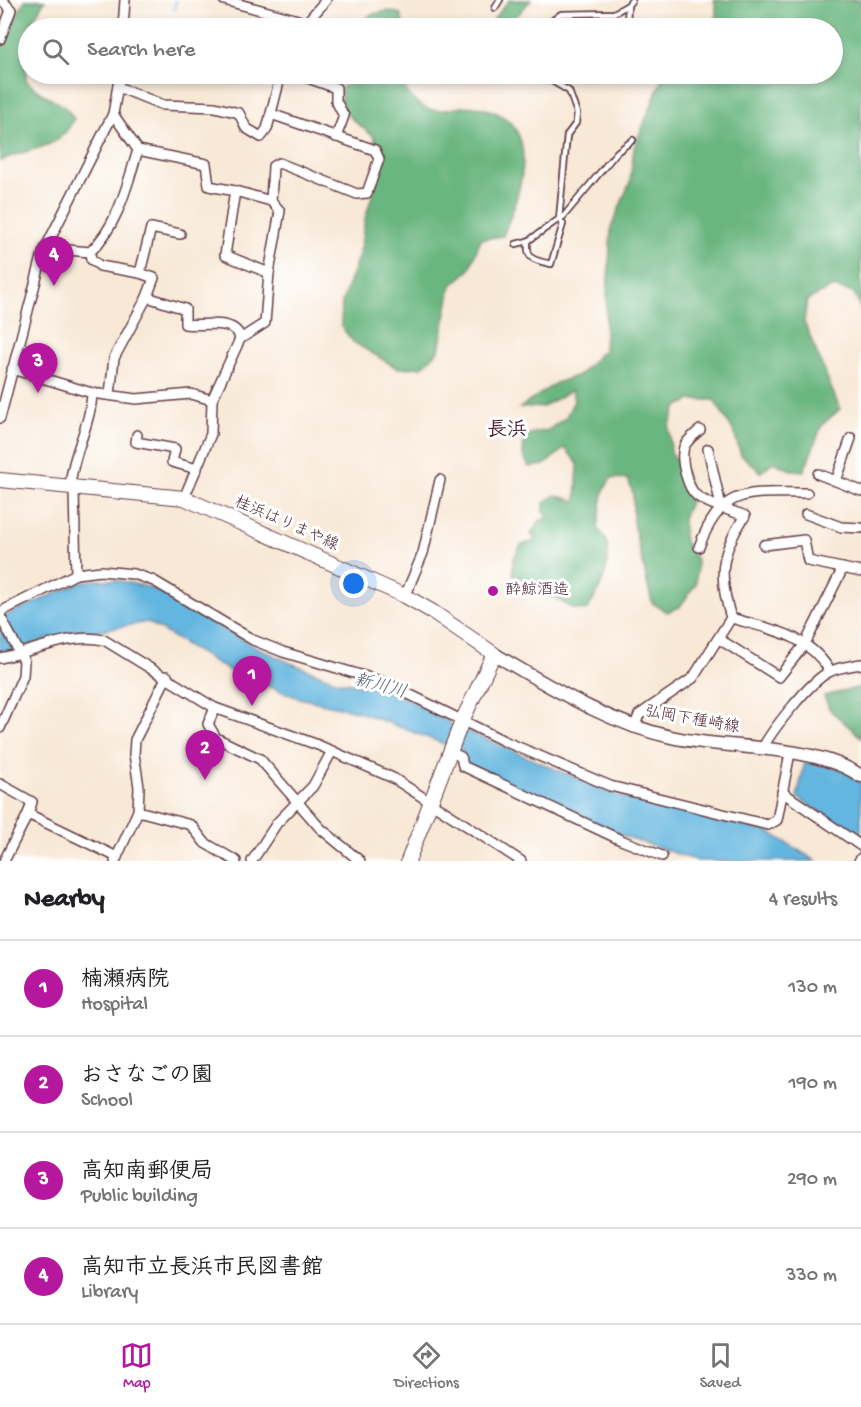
<!DOCTYPE html>
<meta charset="utf-8">
<style>
:root{--surface:#fff;--page:#f6f6f6;--text:#202124;--muted:#757577;--line:#e0e0e0;--accent:#b5179e}
body{margin:0;font-family:"Gochi Hand","Klee One",sans-serif;background:var(--page);color:var(--text)}
.you{position:absolute;left:354px;top:584px;width:21px;height:21px;margin:-15px;border:4px solid #fff;border-radius:50%;background:#1a73e8;box-shadow:0 0 0 9px #1a73e833}
.badge{display:grid;place-items:center;width:39px;height:39px;border-radius:50%;background:var(--accent);color:#fff;font-size:20px;font-weight:700}
.pin{position:absolute;translate:-50% -50px;filter:drop-shadow(0 2px 3px #0008)}
.pin::after{content:'';position:absolute;top:32px;width:21px;height:18px;background:inherit;clip-path:polygon(0 0,100% 0,50% 100%)}
.list{margin:0;padding:0;list-style:none}
h2{display:flex;justify-content:space-between;align-items:center;height:78px;margin:0;padding:0 24px;font-size:26px}
h2 small{font-size:20px;font-weight:400;color:var(--muted)}
.list li{display:grid;grid-template-columns:39px 1fr auto;gap:18px;align-items:center;box-sizing:border-box;height:96px;padding:0 24px;border-top:2px solid var(--line)}
.list b{display:block;font-size:22px;white-space:nowrap}
.list p{margin:0;font-size:20px;white-space:nowrap;color:var(--muted)}
.list em{font-size:20px;font-style:normal;color:var(--muted)}
.icon{flex:none;width:33px;height:33px;fill:none;stroke:currentColor;stroke-width:2;stroke-linecap:round;stroke-linejoin:round}
.map{position:relative;flex:none;width:861px;height:861px;overflow:hidden}
.search{position:absolute;background:var(--surface);box-shadow:0 3px 9px #0003;left:18px;right:18px;top:18px;height:66px;display:flex;align-items:center;gap:15px;box-sizing:border-box;padding:0 21px;border-radius:33px;color:var(--muted);font-size:22px}
.sheet{height:462px;background:var(--surface)}
nav{display:flex;justify-content:space-around;align-items:center;box-sizing:border-box;height:84px;border-top:2px solid var(--line);background:var(--surface);font-size:16px;color:var(--muted)}
nav a{display:grid;justify-items:center;gap:3px}
nav .on{color:var(--accent)}
.map>svg:first-child{display:block}
</style>
<div class="map">
<svg width="861" height="861" viewBox="0 0 861 861">
<rect width="100%" height="100%" fill="#fff"/>
<filter id="ink" filterUnits="userSpaceOnUse"><feTurbulence type="fractalNoise" baseFrequency=".0167" numOctaves="2"/><feDisplacementMap in="SourceGraphic" scale="12" xChannelSelector="R" yChannelSelector="G"/><feConvolveMatrix kernelMatrix="1 2 1 2 8 2 1 2 1" color-interpolation-filters="sRGB"/></filter>
<filter id="wash" filterUnits="userSpaceOnUse"><feTurbulence type="fractalNoise" baseFrequency=".008" numOctaves="4" result="noise"/><feDisplacementMap in="SourceGraphic" scale="24" xChannelSelector="R" yChannelSelector="G"/><feGaussianBlur stdDeviation="1.35" result="paint"/><feColorMatrix in="noise" values="0 0 0 0 0 0 0 0 0 0 0 0 0 0 0 0 0 1.4 0 .05"/><feComposite in="paint" operator="in"/></filter>
<g filter="url(#wash)">
<rect width="100%" height="100%" fill="#f8e8d6"/>
<!-- forest -->
<g fill="#6ab680" stroke="#5a6a56" stroke-width="1.5">
<path d="M25 0H45L28 28 26 80C41 99 64 99 74 119 58 153 29 146 0 161V48Z"/>
<path d="M509 0H531L506 28H487Z"/>
<path d="M714 0H861V310L854 293 833 287 807 300 804 322 840 409 822 425 804 471 791 470 773 462 761 472 741 455 733 430 714 400H691L677 407 669 426 671 452 685 472 692 497 683 519 684 540 697 561 696 584 680 607 667 612 652 603 633 522V494L628 479 611 478 603 492 598 529C620 549 601 590 587 610L574 609 513 574V560L521 545 536 541 531 534 539 521 549 517 544 512V503L555 495 576 501 578 464 565 448 544 465 529 467 523 455 524 435 548 430 566 417 574 401 572 390 543 407 520 408 556 383 579 375 604 350 611 228 630 182 634 148 664 74H832V28H709C717 19 718 12 714 0Z"/>
<path d="M388 11 401 14 404 28H357L358 24 372 14Z"/>
<path d="M355 74H400C401 88 416 107 432 110 446 112 462 104 477 107 547 119 521 191 503 236L481 239 469 270 451 286 439 350 422 367 397 368 353 342 341 326 342 302 360 252 365 219 385 153 374 147 375 137C358 124 335 112 342 87L355 80Z"/>
<path d="M861 687V737L830 710 824 696Z"/>
</g>
<!-- water -->
<g fill="#63b6df" stroke="#566a85" stroke-width="1.5">
<path d="M93 580H116L152 588 250 644 288 662 337 681 376 687 409 700 455 726 618 796 769 832 816 861H698L609 831 466 763 463 751 357 711 299 698 233 673 148 622 48 639 0 655V618L79 583Z"/>
<path d="M805 762 842 769 861 783V840L797 797Z"/>
</g>
<g fill="none" stroke-linecap="round" stroke-linejoin="round">
<!-- stream -->
<path stroke="#63b6df" stroke-width="2" d="M174 10 176 0"/>
</g>
</g>
<g filter="url(#ink)">
<g fill="none" stroke-linecap="round" stroke-linejoin="round">
<!-- lane casing -->
<g stroke="#643d45" stroke-width="8">
<g id="lane">
<path d="M632 0 628 5 627 22 633 28"/>
<path d="M495 8 500 0"/>
<path d="M557 28 553 20 561 14 614 13 628 5"/>
<path d="M528 241C526 260 534 260 551 264L563 224 559 219 563 217 617 152 633 140"/>
<path d="M516 244 528 241 559 219 567 135 576 123 577 113 569 91 540 74"/>
</g>
</g>
<!-- street casing -->
<g stroke="#643d45" stroke-width="12">
<g id="street">
<path d="M224 0 298 20 305 26"/>
<path d="M123 28 125 0"/>
<path d="M302 28 326 0"/>
<path d="M0 39 11 10 2 0"/>
<path d="M297 74 336 88V101L344 116 336 137"/>
<path d="M118 87 163 105 215 107 239 113 246 128 261 137 267 129 281 74"/>
<path d="M113 114 138 150 206 164 209 186 235 191"/>
<path d="M90 252 91 259 100 266 140 273 151 228 180 234"/>
<path d="M43 253 68 250 90 252C118 226 127 185 138 150"/>
<path d="M140 273 154 278 147 297 185 309V324C200 327 237 317 240 339"/>
<path d="M269 273 225 255 235 191 271 201"/>
<path d="M12 369 92 393 136 399 191 394 212 400"/>
<path d="M110 394 114 358 147 297"/>
<path d="M0 418 43 253 113 114 120 74"/>
<path d="M137 435 136 442 175 449 172 462 197 469"/>
<path d="M851 438 836 481 861 491"/>
<path d="M708 449 721 506"/>
<path d="M818 474 836 481"/>
<path d="M184 498 211 434 212 400 240 339 265 323 269 273 280 211 271 201 273 166 279 163 357 194 367 193 379 159 375 150 271 114"/>
<path d="M806 514 841 527 861 528"/>
<path d="M764 545 804 540 808 561 861 572"/>
<path d="M699 547C722 485 749 493 807 493"/>
<path d="M76 574 74 491 70 487C72 454 91 425 92 393"/>
<path d="M405 596 423 553 440 480"/>
<path d="M0 612 76 574 101 571 134 574 154 581 253 640 283 652 384 682 504 741 610 786 768 825 777 820 790 753"/>
<path d="M0 616 24 661 23 676 0 728"/>
<path d="M731 618C770 629 808 634 830 671"/>
<path d="M719 639 779 677 805 644 843 568"/>
<path d="M0 658C34 652 70 632 104 640L215 708 318 745 393 778 521 861"/>
<path d="M215 708 208 724 216 738 260 759 320 828 360 861"/>
<path d="M634 728 639 715 693 678 731 618C718 575 720 553 745 516 731 510 710 506 697 496 687 488 680 459 684 447 687 440 694 435 700 430"/>
<path d="M762 749C772 730 810 681 829 672 838 667 851 666 861 664"/>
<path d="M451 752 461 757 463 766 621 840 662 856"/>
<path d="M0 784 32 802 28 814 117 857"/>
<path d="M782 792 861 846"/>
<path d="M138 811 191 825 205 843 236 861"/>
<path d="M4 861 28 814"/>
<path d="M115 861 138 811 139 787 134 754 135 740 167 676"/>
<path d="M252 861 277 823 313 786 332 751"/>
<path d="M859 861 861 858"/>
</g>
</g>
<!-- secondary casing -->
<g stroke="#643d45" stroke-width="15">
<path id="secondary" d="M494 654C551 687 605 722 671 737 728 750 813 743 861 776"/>
</g>
<!-- primary casing -->
<g stroke="#643d45" stroke-width="16">
<path id="primary" d="M0 480 184 498 405 596 433 612 494 654 462 721 408 861"/>
</g>
<!-- lane -->
<use href="#lane" stroke="#fff" stroke-width="4.5"/>
<!-- street -->
<use href="#street" stroke="#fff" stroke-width="9"/>
<!-- secondary -->
<use href="#secondary" stroke="#fff" stroke-width="12"/>
<!-- primary -->
<use href="#primary" stroke="#fff" stroke-width="14"/>
</g>
</g>
<!-- markers -->
<circle fill="#b5179e" stroke="#fff" stroke-width="2" cx="493" cy="591" r="6"/>
<g text-anchor="middle" dominant-baseline="central" stroke-width="6" stroke-linejoin="round" paint-order="stroke">
<!-- street labels -->
<g font-size="16" fill="#4a1f2b" stroke="#fff">
<text transform="translate(286 525) rotate(24)">桂浜はりまや線</text>
<text transform="translate(692 721) rotate(10)">弘岡下種崎線</text>
</g>
<!-- poi labels -->
<g font-size="16" fill="#4a1f2b" stroke="#fff" text-anchor="start">
<text x="505" y="591">酔鯨酒造</text>
</g>
<!-- water labels -->
<g font-size="18" font-style="italic" fill="#545b73" stroke="#fff">
<text transform="translate(380 687) rotate(15)">新川川</text>
</g>
<!-- quarter labels -->
<g font-size="20" font-weight="bold" fill="#4a1f2b" stroke="#fff">
<text x="507" y="431">長浜</text>
</g>
</g>
</svg>
<div class="you"></div>
<div class="pin badge" style="left:252px;top:706px">1</div>
<div class="pin badge" style="left:205px;top:780px">2</div>
<div class="pin badge" style="left:38px;top:393px">3</div>
<div class="pin badge" style="left:54px;top:286px">4</div>
<div class="search"><svg class="icon" aria-label="search" viewBox="0 0 24 24"><circle cx="10" cy="10" r="6"/><path d="M15 15l6 6"/></svg>Search here</div>
</div>
<section class="sheet">
<h2>Nearby<small>4 results</small></h2>
<ul class="list">
<li><span class="badge">1</span><div><b>楠瀬病院</b><p>Hospital</p></div><em>130 m</em></li>
<li><span class="badge">2</span><div><b>おさなごの園</b><p>School</p></div><em>190 m</em></li>
<li><span class="badge">3</span><div><b>高知南郵便局</b><p>Public building</p></div><em>290 m</em></li>
<li><span class="badge">4</span><div><b>高知市立長浜市民図書館</b><p>Library</p></div><em>330 m</em></li>
</ul>
</section>
<nav>
<a class="on"><svg class="icon" aria-label="map" viewBox="0 0 24 24"><path d="M3 6l6-2 6 2 6-2v14l-6 2-6-2-6 2zM9 4v14M15 6v14"/></svg>Map</a>
<a><svg class="icon" aria-label="directions" viewBox="0 0 24 24"><path d="M12 3l9 9-9 9-9-9zM9 14v-3h6M13 9l2 2-2 2"/></svg>Directions</a>
<a><svg class="icon" aria-label="saved" viewBox="0 0 24 24"><path d="M7 4h10v16l-5-4-5 4z"/></svg>Saved</a>
</nav>
